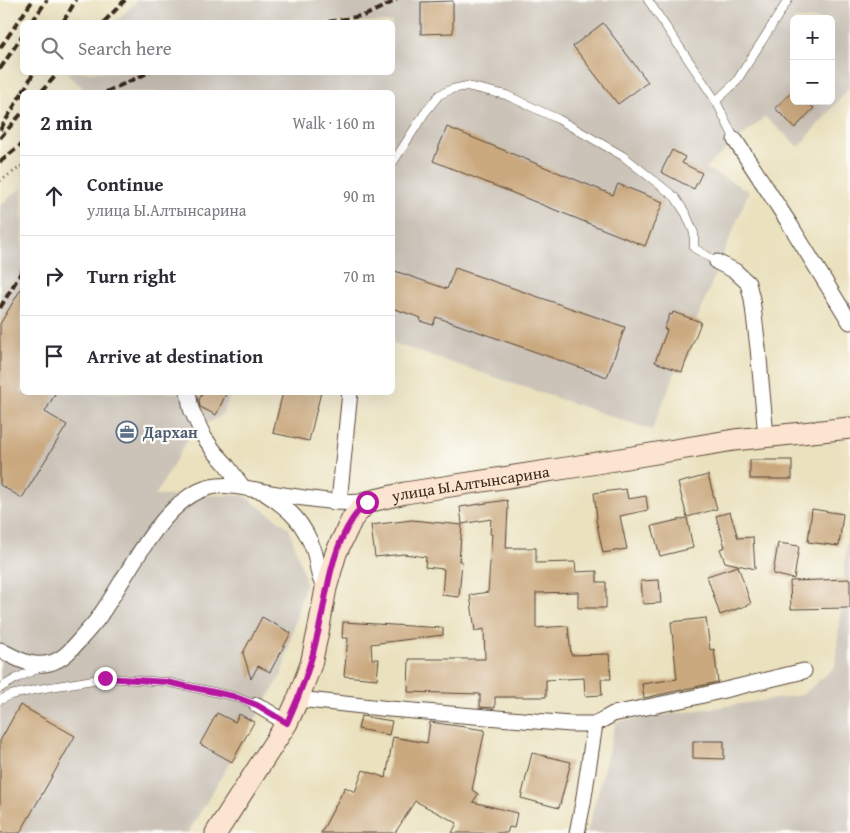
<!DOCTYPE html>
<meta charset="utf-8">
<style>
:root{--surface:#fff;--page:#f2f2f3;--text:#2b2b33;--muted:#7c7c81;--line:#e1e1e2}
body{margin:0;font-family:"Gentium Book Plus",serif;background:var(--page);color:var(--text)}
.controls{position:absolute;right:15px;top:15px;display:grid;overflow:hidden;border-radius:8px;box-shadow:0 5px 20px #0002}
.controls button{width:45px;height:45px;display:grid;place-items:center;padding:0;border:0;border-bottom:1px solid var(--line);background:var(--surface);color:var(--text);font:25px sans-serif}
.stop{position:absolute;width:15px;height:15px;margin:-11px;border:4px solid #b5179e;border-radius:50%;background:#fff}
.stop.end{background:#b5179e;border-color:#fff;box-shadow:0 1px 5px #0008}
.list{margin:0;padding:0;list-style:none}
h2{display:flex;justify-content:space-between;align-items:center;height:65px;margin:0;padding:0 20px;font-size:21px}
h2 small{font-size:16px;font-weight:400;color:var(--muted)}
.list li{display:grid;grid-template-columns:32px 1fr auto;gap:15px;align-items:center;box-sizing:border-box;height:80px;padding:0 20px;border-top:1px solid var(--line)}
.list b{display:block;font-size:19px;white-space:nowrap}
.list p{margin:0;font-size:16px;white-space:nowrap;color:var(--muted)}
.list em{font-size:16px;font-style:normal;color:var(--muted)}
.icon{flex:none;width:28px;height:28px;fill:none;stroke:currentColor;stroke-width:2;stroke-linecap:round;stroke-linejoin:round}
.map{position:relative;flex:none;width:850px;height:833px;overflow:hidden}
.search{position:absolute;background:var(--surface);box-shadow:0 5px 20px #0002;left:20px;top:20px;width:375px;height:55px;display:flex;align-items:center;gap:12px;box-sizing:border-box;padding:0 18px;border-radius:8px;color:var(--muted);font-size:19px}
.panel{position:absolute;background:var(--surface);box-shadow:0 5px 20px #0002;left:20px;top:90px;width:375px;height:305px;border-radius:8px}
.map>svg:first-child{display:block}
</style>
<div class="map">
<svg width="850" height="833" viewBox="0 0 850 833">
<rect width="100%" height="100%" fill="#fdfcf7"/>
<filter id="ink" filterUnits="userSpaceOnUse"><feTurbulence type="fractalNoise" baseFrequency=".02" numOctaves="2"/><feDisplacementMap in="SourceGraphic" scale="10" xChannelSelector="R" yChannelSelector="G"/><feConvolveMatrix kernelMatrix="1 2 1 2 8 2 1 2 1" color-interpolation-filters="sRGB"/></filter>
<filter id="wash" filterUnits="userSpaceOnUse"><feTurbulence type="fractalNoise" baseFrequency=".0096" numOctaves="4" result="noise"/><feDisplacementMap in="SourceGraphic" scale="20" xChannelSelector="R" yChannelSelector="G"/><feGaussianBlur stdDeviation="1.12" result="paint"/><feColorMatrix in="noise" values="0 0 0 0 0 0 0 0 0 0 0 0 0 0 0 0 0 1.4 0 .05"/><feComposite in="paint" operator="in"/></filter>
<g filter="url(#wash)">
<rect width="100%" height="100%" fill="#eae1be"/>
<!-- industrial -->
<g fill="#cbc3b8" fill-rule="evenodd">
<path d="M137 0H850V87L799 147 765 117 705 168 749 191 652 430 393 343 392 92H88L68 75 70 72H392V22H116ZM794 19H831V101H794Z"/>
<path d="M22 188V392L231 393 222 415 192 432 155 496 243 495 289 528 306 581 281 676 188 833H0V206L14 193Z"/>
<path d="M850 511V833H587L616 722 802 695 835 667Z"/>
</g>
<g id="blocks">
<!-- building -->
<g fill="#caa97f">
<path d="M453 1V33L421 34V2Z"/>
<path d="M603 23 648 82 618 104 573 46Z"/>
<path d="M794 90V101H806L814 108 795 128 775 108Z"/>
<path d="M447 127 613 195 618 184 663 202 645 246 433 161Z"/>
<path d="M672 150 685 157 682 163 702 173 694 189 661 172Z"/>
<path d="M455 268 625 327 607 377 436 317 433 325 420 321 421 318 392 308V270L447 289Z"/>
<path d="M22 287V392H56L45 412 67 425 22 498 0 485V324Z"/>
<path d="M673 312 701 322 682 372 655 362 667 330 664 329 670 314 672 315Z"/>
<path d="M203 392H227L216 415 200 407 199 400Z"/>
<path d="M283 392H321L309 441 273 433Z"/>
<rect x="750" y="460" width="42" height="19"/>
<path d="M708 475 717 509 687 517 678 483Z"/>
<path d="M626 489 628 499 646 496 648 510 620 516 627 549 603 553 596 519 597 518 594 493Z"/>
<path d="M507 500 508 508 506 548H536V563L575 562 576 572 597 571V582H606V608H578V592L536 593V628L568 626 571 655 609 654 611 679H601L602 695 585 696 584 678 546 680V697H495V708L480 707V694L408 692 409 659H485L484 629 475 631 470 595 488 592 492 534H490L491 519 462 524 460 507Z"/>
<path d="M812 509 843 514 839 546 808 542Z"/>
<path d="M730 512 738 538 753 537 755 569 725 562 720 549 725 547 716 516Z"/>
<path d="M687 518 693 548 660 556 652 526Z"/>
<path d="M412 520 462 525 459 561H462L459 597 442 595 444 569 425 567 426 557 404 554 375 557 371 525Z"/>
<path d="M778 543 799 546 794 579 773 574Z"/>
<path d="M738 566 751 604 720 615 707 576Z"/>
<path d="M850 579V608L791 609 790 581Z"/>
<path d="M659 580 661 603 643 604 641 581Z"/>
<path d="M262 617 291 633 270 672 258 666 251 679 243 653Z"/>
<path d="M706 618 710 650 714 649 718 682 644 698 642 684 677 679 671 622Z"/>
<path d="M343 622 443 628V635L371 644 372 659H379L377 679 344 676 348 638H342Z"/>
<path d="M20 705 75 736 20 833H0V741Z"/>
<path d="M217 713 235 722 239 714 254 722 232 762 200 744Z"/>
<path d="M361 716 392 721 389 735 358 729Z"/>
<path d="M430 722 485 730 472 790 478 794 473 802 517 813 514 828 509 827 507 833H452L457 823 415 801 395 833H321L345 787 355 792 363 770 386 778 393 737 427 743Z"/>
<path d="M693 741H724V759L693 758Z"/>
<path d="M532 753 571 762 559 808 521 798Z"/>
</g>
</g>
</g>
<g filter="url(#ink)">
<use href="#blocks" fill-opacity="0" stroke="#554536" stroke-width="1"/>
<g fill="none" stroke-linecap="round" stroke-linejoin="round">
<!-- lane casing -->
<g stroke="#554536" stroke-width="9">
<g id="lane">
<path d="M648 0 716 101 735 140"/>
<path d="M716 101 736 82 788 0"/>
<path d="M392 164 424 114 439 95 452 89 467 86 506 95 558 119 623 156 675 197 686 214 694 233V248L717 262"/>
<path d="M0 688 17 678 41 667"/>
<path d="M0 700 11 695 39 689 105 678 166 682 233 696 257 705"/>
</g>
</g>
<!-- street casing -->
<g stroke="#554536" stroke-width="17">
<g id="street">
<path d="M735 140 789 223 850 322"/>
<path d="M717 262 735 271 748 283 752 299 758 348 766 436"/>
<path d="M188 392 191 409 204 437 214 451 225 463 242 486"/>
<path d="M266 494C290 509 304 523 314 551 317 559 317 569 320 578 321 581 324 585 326 588"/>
<path d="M339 502 350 392"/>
<path d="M0 650C16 658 31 668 50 663 65 659 74 646 84 635 90 628 96 622 101 614 127 577 157 510 199 491 225 479 250 490 277 494 297 497 317 500 337 502 347 503 357 502 367 502"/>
<path d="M298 699 390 709 570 724H595L613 714 691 698 804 671"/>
<path d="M257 705 287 723"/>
<path d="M577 833 583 803 595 724"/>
</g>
</g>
<!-- secondary casing -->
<g stroke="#554536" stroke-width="23">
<g id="secondary">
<path id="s1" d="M216 833 287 723 298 699 311 664 318 632 326 588 336 553 352 519 367 502 405 493 573 467 734 440 850 428"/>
</g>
</g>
<!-- path -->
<path stroke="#554536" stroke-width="3" stroke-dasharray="1 4" stroke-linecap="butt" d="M0 181 22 166"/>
<!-- lane -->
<use href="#lane" stroke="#fff" stroke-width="8"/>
<!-- street -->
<use href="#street" stroke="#fff" stroke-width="15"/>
<!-- secondary -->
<use href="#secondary" stroke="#fce5d0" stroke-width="21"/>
<!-- rail -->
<g stroke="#3b2a1e" stroke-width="4" stroke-dasharray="8 4" stroke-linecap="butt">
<path d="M32 22 47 0"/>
<path d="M63 22 76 0"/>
<path d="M104 22 125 0"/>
<path d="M328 22 366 15 397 0"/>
<path d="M0 48 33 0"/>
<path d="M0 69 22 36"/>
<path d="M23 92 34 72"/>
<path d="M41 92 59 72"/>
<path d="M106 92 150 72"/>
<path d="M0 130 22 93"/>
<path d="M0 138 22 113"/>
<path d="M0 162 22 144"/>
<path d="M0 308 22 271"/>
</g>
</g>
</g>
<g fill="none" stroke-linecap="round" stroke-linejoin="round" filter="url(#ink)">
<!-- route -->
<path stroke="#b5179e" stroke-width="6" d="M105 678 166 682 233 696 257 705 287 723C301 693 311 666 318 633 327 595 330 553 352 520 356 513 362 508 367 502"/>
</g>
<!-- icons -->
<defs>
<g id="office-ring" transform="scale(1.125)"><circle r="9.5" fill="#fdfcf7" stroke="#5c6f8a" stroke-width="1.5"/><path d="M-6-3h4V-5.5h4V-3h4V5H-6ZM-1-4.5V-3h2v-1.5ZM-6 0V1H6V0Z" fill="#5c6f8a"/></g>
</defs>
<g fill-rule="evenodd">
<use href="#office-ring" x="127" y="432"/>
</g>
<g text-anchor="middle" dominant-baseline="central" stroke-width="4.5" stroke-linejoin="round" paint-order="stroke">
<!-- service labels -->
<g font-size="16" font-weight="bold" fill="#4e5e75" stroke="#fdfcf7" text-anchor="start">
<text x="143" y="432">Дархан</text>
</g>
<!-- street labels -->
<g font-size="16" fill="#3b2a1e" stroke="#fdfcf7">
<text stroke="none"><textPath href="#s1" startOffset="474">улица Ы.Алтынсарина</textPath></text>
</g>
</g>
</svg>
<div class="controls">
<button>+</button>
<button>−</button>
</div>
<div class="stop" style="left:367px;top:502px"></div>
<div class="stop end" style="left:105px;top:678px"></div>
<div class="search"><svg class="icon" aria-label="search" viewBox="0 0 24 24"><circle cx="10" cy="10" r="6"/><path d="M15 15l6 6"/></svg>Search here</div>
<section class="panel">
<h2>2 min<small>Walk · 160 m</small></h2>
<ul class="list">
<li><svg class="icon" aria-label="ahead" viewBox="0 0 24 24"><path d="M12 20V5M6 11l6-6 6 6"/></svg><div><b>Continue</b><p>улица Ы.Алтынсарина</p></div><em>90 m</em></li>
<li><svg class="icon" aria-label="right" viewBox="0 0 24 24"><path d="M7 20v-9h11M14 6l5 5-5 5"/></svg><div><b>Turn right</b></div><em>70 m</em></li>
<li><svg class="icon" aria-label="arrive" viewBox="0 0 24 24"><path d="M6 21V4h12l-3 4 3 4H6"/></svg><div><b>Arrive at destination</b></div></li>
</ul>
</section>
</div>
